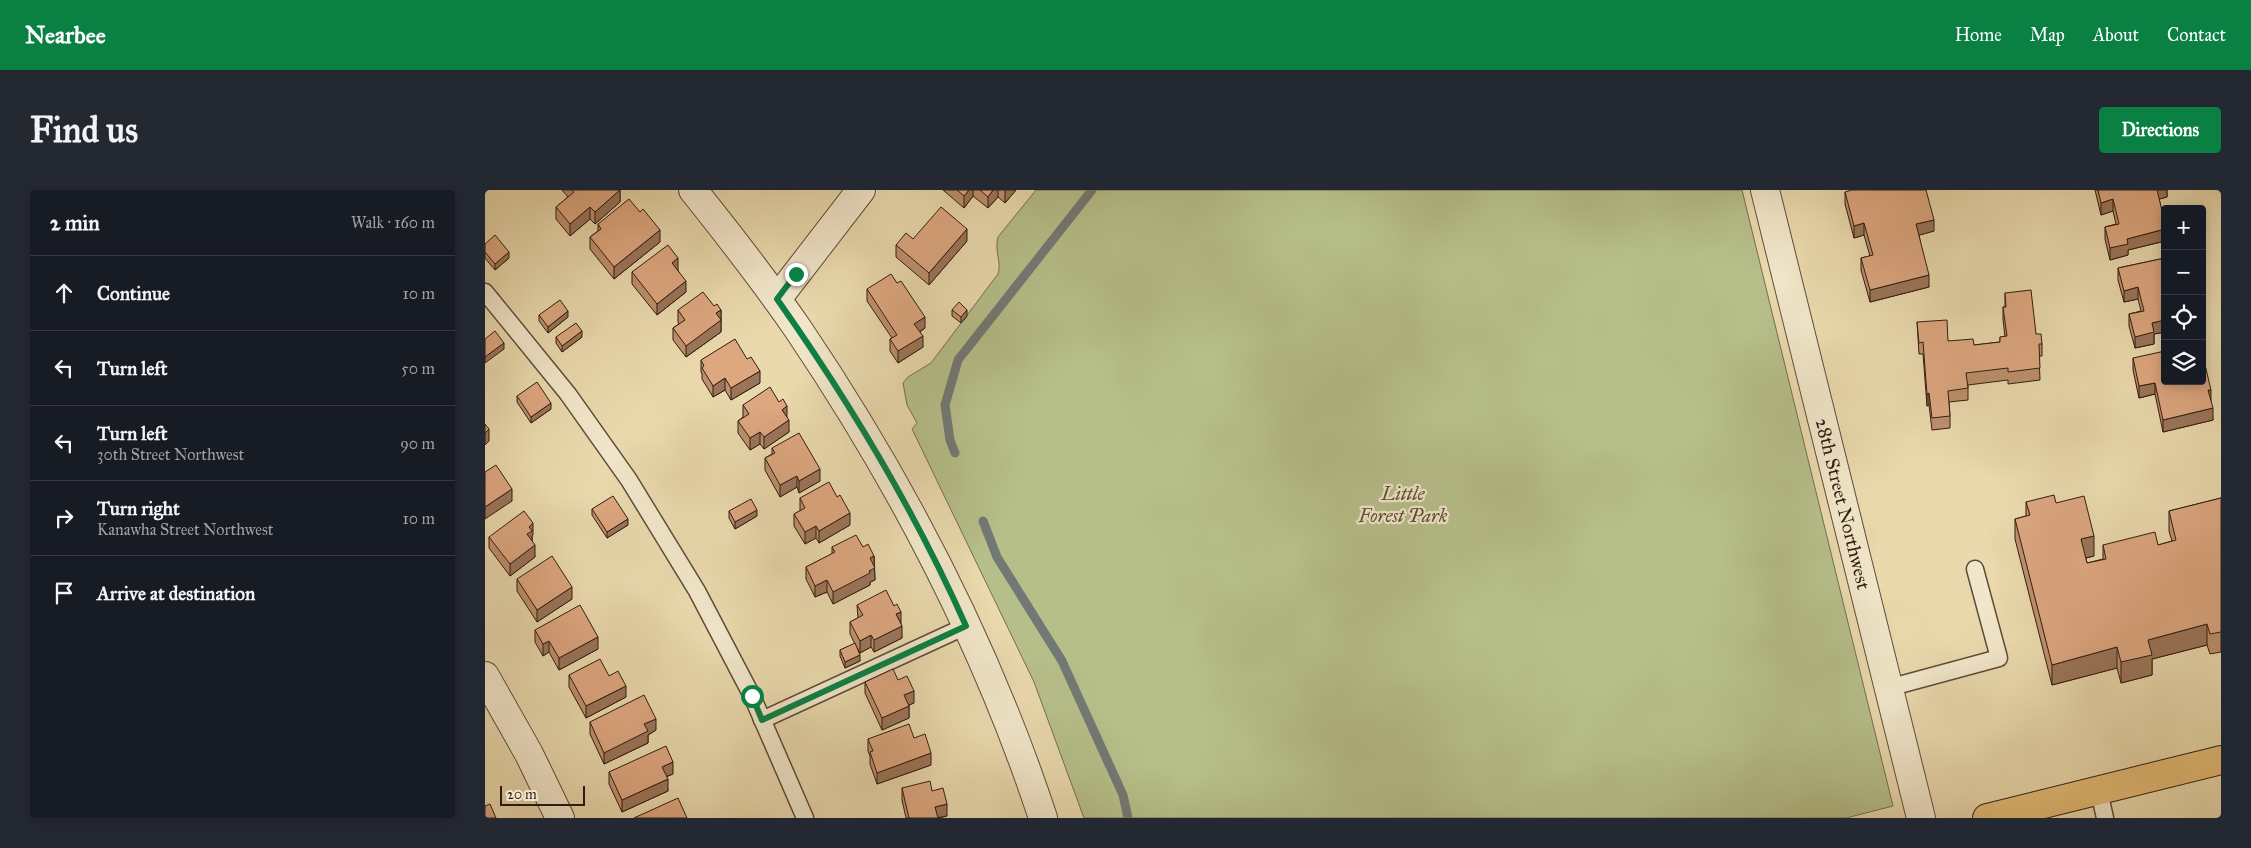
<!DOCTYPE html>
<meta charset="utf-8">
<style>
:root{--surface:#171b24;--page:#242831;--text:#f1f3f6;--muted:#9ea1a6;--line:#363941;--accent:#0b8043}
body{margin:0;font-family:"IM FELL Great Primer",serif;background:var(--page);color:var(--text)}
.controls{position:absolute;right:15px;top:15px;display:grid;overflow:hidden;border-radius:5px;box-shadow:0 2px 12px #0003}
.controls button{width:45px;height:45px;display:grid;place-items:center;padding:0;border:0;border-bottom:1px solid var(--line);background:var(--surface);color:var(--text);font:25px sans-serif}
.scale{position:absolute;left:15px;bottom:12px;width:85px;box-sizing:border-box;padding-left:5px;border:2px solid #311c11;border-top:0;font-size:14px;line-height:18px;white-space:nowrap;color:#311c11;-webkit-text-stroke:4px #f1e6ca;paint-order:stroke}
.stop{position:absolute;width:15px;height:15px;margin:-11px;border:4px solid #0b8043;border-radius:50%;background:#fff}
.stop.end{background:#0b8043;border-color:#fff;box-shadow:0 1px 5px #0008}
.list{margin:0;padding:0;list-style:none}
h2{display:flex;justify-content:space-between;align-items:center;height:65px;margin:0;padding:0 20px;font-size:21px}
h2 small{font-size:16px;font-weight:400;color:var(--muted)}
.list li{display:grid;grid-template-columns:32px 1fr auto;gap:15px;align-items:center;box-sizing:border-box;height:75px;padding:0 20px;border-top:1px solid var(--line)}
.list b{display:block;font-size:19px;white-space:nowrap}
.list p{margin:0;font-size:16px;white-space:nowrap;color:var(--muted)}
.list em{font-size:16px;font-style:normal;color:var(--muted)}
.icon{flex:none;width:28px;height:28px;fill:none;stroke:currentColor;stroke-width:2;stroke-linecap:round;stroke-linejoin:round}
.map{position:relative;flex:none;width:1736px;height:628px;overflow:hidden;border-radius:5px}
header{display:flex;align-items:center;gap:30px;box-sizing:border-box;height:70px;padding:0 25px;background:var(--accent);color:#fff}
header strong{font-size:24px}
nav{display:flex;gap:28px;margin-inline-start:auto;font-size:18px}
.intro{display:flex;align-items:center;justify-content:space-between;box-sizing:border-box;height:120px;padding:0 30px}
h1{margin:0;font-size:35px}
.button{padding:12px 22px;border-radius:5px;background:var(--accent);color:#fff;font-size:18px;font-weight:700}
main{display:flex;gap:30px;padding:0 30px}
aside{flex:1;background:var(--surface);border-radius:5px;box-shadow:0 2px 12px #0003}
.map>svg:first-child{display:block}
</style>
<header>
<strong>Nearbee</strong>
<nav><a>Home</a><a>Map</a><a>About</a><a>Contact</a></nav>
</header>
<div class="intro"><h1>Find us</h1><a class="button">Directions</a></div>
<main>
<aside>
<h2>2 min<small>Walk · 160 m</small></h2>
<ul class="list">
<li><svg class="icon" aria-label="ahead" viewBox="0 0 24 24"><path d="M12 20V5M6 11l6-6 6 6"/></svg><div><b>Continue</b></div><em>10 m</em></li>
<li><svg class="icon" aria-label="left" viewBox="0 0 24 24"><path d="M17 20v-9H6M10 6l-5 5 5 5"/></svg><div><b>Turn left</b></div><em>50 m</em></li>
<li><svg class="icon" aria-label="left" viewBox="0 0 24 24"><path d="M17 20v-9H6M10 6l-5 5 5 5"/></svg><div><b>Turn left</b><p>30th Street Northwest</p></div><em>90 m</em></li>
<li><svg class="icon" aria-label="right" viewBox="0 0 24 24"><path d="M7 20v-9h11M14 6l5 5-5 5"/></svg><div><b>Turn right</b><p>Kanawha Street Northwest</p></div><em>10 m</em></li>
<li><svg class="icon" aria-label="arrive" viewBox="0 0 24 24"><path d="M6 21V4h12l-3 4 3 4H6"/></svg><div><b>Arrive at destination</b></div></li>
</ul>
</aside>
<div class="map">
<svg width="1736" height="628" viewBox="0 0 1736 628">
<rect width="100%" height="100%" fill="#e9d9ad"/>
<filter id="stains"><feTurbulence type="fractalNoise" baseFrequency=".004" numOctaves="4"/><feColorMatrix values="0 0 0 0 .2 0 0 0 0 .09 0 0 0 0 .02 0 0 0 .5 -.17"/></filter>
<radialGradient id="worn" r=".72"><stop offset=".6" stop-color="#630" stop-opacity="0"/><stop offset="1" stop-color="#630" stop-opacity=".3"/></radialGradient>
<!-- green -->
<path fill="#b6bf8a" stroke="#746e4e" d="M551 0H1257L1408 616 1361 628H599L549 492 427 239 432 233 422 215 418 193 423 187 446 173 513 84C517 73 509 61 513 47Z"/>
<g fill="none" stroke-linecap="round" stroke-linejoin="round">
<!-- stream -->
<g stroke="#727975" stroke-width="9">
<path d="M470 263 465 250 460 215 473 170 607 0"/>
<path d="M498 331 512 367 577 471 638 605 643 628"/>
</g>
<!-- service casing -->
<g stroke="#5f4b38" stroke-width="19">
<g id="service">
<path d="M0 102 83 204 144 290 212 401 267 506 320 628"/>
<path d="M1403 498 1514 468 1490 379"/>
<path d="M277 530 481 436"/>
<path d="M1614 601 1620 628"/>
</g>
</g>
<!-- minor casing -->
<g stroke="#5f4b38" stroke-width="30">
<g id="minor">
<path d="M208 0C244 45 280 91 313 139 415 290 501 455 558 628"/>
<path d="M1280 0 1436 628"/>
<path d="M292 109 376 0"/>
<path d="M0 486 44 564 75 628"/>
</g>
</g>
<!-- primary casing -->
<g stroke="#311c11" stroke-width="30">
<path id="primary" d="M1502 628 1736 570"/>
</g>
<!-- service -->
<use href="#service" stroke="#f1e6ca" stroke-width="16"/>
<!-- minor -->
<use href="#minor" stroke="#f1e6ca" stroke-width="28"/>
<!-- primary -->
<use href="#primary" stroke="#e4bc76" stroke-width="28"/>
</g>
<!-- wall -->
<g fill="#be906e" stroke="#311c11">
<path d="M77 0H135V12L110 34 105 29 85 46 71 29V17L83 7Z"/>
<path d="M458 0H531L520 13 513 7 503 18 488 6 479 18Z"/>
<path d="M1610 0H1682V7L1674 9 1680 33V51L1643 60V65L1625 70 1620 49V37L1631 34 1628 21 1616 25Z"/>
<path d="M1360 2 1449 41 1434 45 1444 97 1385 112 1376 80V68L1385 66 1379 45 1369 48 1360 14Z"/>
<path d="M155 22 175 52 129 89 105 59V47L113 41V34Z"/>
<path d="M428 49 482 51 444 95 411 67V55Z"/>
<path d="M0 54 24 68 10 80 0 68Z"/>
<path d="M1680 68V142L1669 144V154L1650 158 1644 136V124L1656 121 1653 109 1639 112 1633 90V78Z"/>
<path d="M193 80 201 102 172 125 147 94V82Z"/>
<path d="M382 99 440 138 435 142 438 157 413 173 405 161V149L407 148 382 111Z"/>
<path d="M1520 103 1551 144 1557 154V166H1554L1555 190 1523 194V190L1483 195V210L1464 212 1465 226V238L1447 240 1444 215 1442 216 1438 164H1434L1432 132 1463 151 1489 155 1515 152V147H1520L1518 129V117H1520Z"/>
<path d="M229 116 236 120V142L201 167 188 150V138L194 134 193 132V120Z"/>
<path d="M467 120 482 126 476 133 467 126Z"/>
<path d="M54 125 83 127 63 143 54 131Z"/>
<path d="M71 147H97L77 162 71 153Z"/>
<path d="M1648 168 1726 211 1728 230 1678 242 1670 204 1654 208 1648 180Z"/>
<path d="M216 170 275 193 246 210 240 200 228 207 217 189V184L216 182Z"/>
<path d="M32 206 66 219 46 233 32 212Z"/>
<path d="M258 215 302 228 304 242 279 259 275 254 265 260 253 243V231L258 227Z"/>
<path d="M287 258 335 291 314 303 312 297 295 307 280 280V268L287 264Z"/>
<path d="M315 308 365 335 334 353 331 348 320 354 309 336V324L315 321Z"/>
<path d="M1736 308V462L1725 464 1722 455 1667 469V485L1636 493 1632 478 1567 495 1530 349V329L1541 326V312L1571 313 1609 366 1601 368 1602 373 1618 369V355H1673L1687 351 1684 341V321Z"/>
<path d="M107 319 143 335 122 348 107 325Z"/>
<path d="M244 321 272 326 250 339 244 328Z"/>
<path d="M48 345 47 346V350L50 367 25 386 4 358V347Z"/>
<path d="M347 357H378L389 366 390 390 385 392V395L348 414 342 402 330 407 321 389V377L347 364Z"/>
<path d="M32 389 87 409 52 432 32 401Z"/>
<path d="M372 415 416 434 417 448 389 462 386 457 375 463 372 458 375 471 360 478 355 466V460L370 454 365 444V432L373 428Z"/>
<path d="M50 440 113 459 74 480 64 462 58 466 50 452Z"/>
<path d="M84 485 124 486 141 507 101 528 84 497Z"/>
<path d="M413 490 429 513 424 515V528L397 540 380 503V492Z"/>
<path d="M105 532 171 540 163 545V553L119 574 105 544Z"/>
<path d="M429 548 446 575 392 594 385 574V566L383 561V549Z"/>
<path d="M124 582 188 584 181 587 183 601 137 622 124 594Z"/>
<path d="M417 598 447 601 462 626 454 628H421L417 610Z"/>
</g>
<!-- shaded-wall -->
<g fill="#9b755a" stroke="#311c11">
<path d="M135 0V12L110 34V22Z"/>
<path d="M484 0H488V6L479 18V6Z"/>
<path d="M508 0H513V7L503 18V7Z"/>
<path d="M521 0H531L520 13V1Z"/>
<path d="M1671 0H1682V7L1671 10Z"/>
<path d="M1628 9V21L1616 25V13Z"/>
<path d="M105 17V29L85 46V34Z"/>
<path d="M1449 30V41L1431 46V34Z"/>
<path d="M1379 33V45L1369 48V36Z"/>
<path d="M482 39V51L444 95V83Z"/>
<path d="M1680 39V51L1643 60V65L1625 70V58L1642 49Z"/>
<path d="M175 40V52L129 89V77Z"/>
<path d="M24 62V68L10 80V74Z"/>
<path d="M193 68V80L187 84V73Z"/>
<path d="M1444 85V97L1385 112V100Z"/>
<path d="M201 91V102L172 125V114Z"/>
<path d="M1653 97V109L1639 112V101Z"/>
<path d="M236 120V142L201 167V156L231 123Z"/>
<path d="M482 120V126L476 133V127Z"/>
<path d="M83 121V127L63 143V137Z"/>
<path d="M440 127V138L429 145V134Z"/>
<path d="M1680 130V142L1669 144V154L1650 158V147L1667 133Z"/>
<path d="M97 141V147L77 162V156Z"/>
<path d="M438 146V157L413 173V161Z"/>
<path d="M19 153V159L0 173V167Z"/>
<path d="M275 181V193L246 210V198Z"/>
<path d="M240 188V200L228 207V196Z"/>
<path d="M1670 193V204L1654 208V196Z"/>
<path d="M1723 200H1726V211L1723 212Z"/>
<path d="M1444 203V215L1442 216V204Z"/>
<path d="M66 213V219L46 233V227Z"/>
<path d="M302 216V228L297 220Z"/>
<path d="M1728 218V230L1678 242V230Z"/>
<path d="M304 230V242L279 259V247Z"/>
<path d="M4 239V251L0 255V243Z"/>
<path d="M275 242V254L265 260V248Z"/>
<path d="M335 279V291L314 303V291Z"/>
<path d="M312 286V297L295 307V295Z"/>
<path d="M27 299V311L0 329V317Z"/>
<path d="M272 320V326L250 339V332Z"/>
<path d="M365 323V335L334 353V341Z"/>
<path d="M143 329V335L122 348V342Z"/>
<path d="M48 333V345L47 346V353L42 344 44 337Z"/>
<path d="M331 336V348L320 354V342Z"/>
<path d="M1609 346V366L1596 369V349Z"/>
<path d="M50 355V367L25 386V374Z"/>
<path d="M389 366 390 390 385 392V395L348 414V402L385 368Z"/>
<path d="M342 390V402L330 407V396Z"/>
<path d="M87 397V409L52 432V420Z"/>
<path d="M416 422V434L411 424Z"/>
<path d="M1722 434V455L1667 469V485L1636 493V472L1663 450Z"/>
<path d="M417 436V448L389 462V450Z"/>
<path d="M386 445V457L375 463V451Z"/>
<path d="M113 447V459L74 480V468Z"/>
<path d="M64 451V462L58 466V454Z"/>
<path d="M1632 457V478L1567 495V475Z"/>
<path d="M375 465V471L360 478V472Z"/>
<path d="M141 496V507L101 528V516Z"/>
<path d="M429 501V513L419 517V505Z"/>
<path d="M424 516V528L397 540V528Z"/>
<path d="M171 529V540L163 545V553L119 574V563L159 534Z"/>
<path d="M446 563V575L392 594V583Z"/>
<path d="M188 572V584L177 588V577Z"/>
<path d="M183 589V601L137 622V610Z"/>
<path d="M462 614V626L450 628V617Z"/>
</g>
<!-- building -->
<g fill="#dda780" stroke="#311c11">
<path d="M87 0H135L110 22 105 17 85 34 71 17 89 2Z"/>
<path d="M472 0H484L479 6Z"/>
<path d="M495 0H508L503 7Z"/>
<path d="M1367 0H1441L1449 30 1431 34 1444 85 1385 100 1376 68 1388 65 1379 33 1369 36 1360 2Z"/>
<path d="M1613 0H1672L1680 33V39L1642 49 1643 54 1625 58 1620 37 1634 34 1628 9 1616 13Z"/>
<path d="M144 9 155 22 158 19 175 40 129 77 105 47 116 39 113 34Z"/>
<path d="M456 17 482 39 444 83 411 55 421 43 428 49Z"/>
<path d="M10 45 24 62 10 74 0 62V54Z"/>
<path d="M183 55 193 68 187 73 201 91 172 114 147 82Z"/>
<path d="M1680 68V130L1667 133 1669 142 1650 147 1644 124 1659 121 1653 97 1639 101 1633 78Z"/>
<path d="M406 84 412 93 416 91 440 127 429 134 438 146 413 161 405 149 412 145 382 99Z"/>
<path d="M1546 100 1551 144H1556L1557 154H1554L1555 178 1523 182V178L1481 183 1483 198 1463 201 1465 226 1447 228 1444 203 1442 204 1438 152 1434 153 1432 132 1462 130 1463 151 1488 149 1489 155 1515 152V147L1522 146 1518 117H1521L1520 103Z"/>
<path d="M218 102 229 116 232 114 236 120 231 123 236 130 201 156 188 138 200 130 193 120Z"/>
<path d="M75 110 83 121 63 137 54 125Z"/>
<path d="M474 112 482 120 476 127 467 120Z"/>
<path d="M91 133 97 141 77 156 71 147Z"/>
<path d="M10 141 19 153 0 167V149Z"/>
<path d="M250 149 262 169 266 167 275 181 246 198 240 188 228 196 217 178 219 176 216 170Z"/>
<path d="M1680 161V191H1717V162L1726 200H1723L1728 218 1678 230 1670 193 1654 196 1648 168Z"/>
<path d="M52 192 66 213 46 227 32 206Z"/>
<path d="M285 197 294 212 298 209 302 216 297 220 304 230 279 247 275 242 265 248 253 231 264 224 258 215Z"/>
<path d="M0 234 4 239 0 243Z"/>
<path d="M314 243 335 279 314 291 312 286 295 295 280 268 290 263 287 258Z"/>
<path d="M11 275 27 299 0 317V282Z"/>
<path d="M344 292 352 307 355 305 365 323 334 341 331 336 320 342 309 324 320 318 315 308Z"/>
<path d="M1569 305 1571 313 1599 306 1609 346 1596 349 1602 373 1621 369 1618 355 1670 342 1673 355 1691 350 1684 321 1736 308V442L1725 444 1722 434 1663 450 1667 465 1636 472 1632 457 1567 475 1530 329 1545 325 1541 312Z"/>
<path d="M128 306 143 329 122 342 107 319Z"/>
<path d="M266 309 272 320 250 332 244 321Z"/>
<path d="M39 321 48 333 44 337 47 341 42 344 50 355 25 374 4 347Z"/>
<path d="M371 345 378 357 383 354 389 366 385 368 390 378 384 381 385 383 348 402 342 390 330 396 321 377 350 362 347 357Z"/>
<path d="M67 366 87 397 52 420 32 389Z"/>
<path d="M401 400 409 416 412 414 416 422 411 424 417 436 389 450 386 445 375 451 365 432 378 425 372 415Z"/>
<path d="M95 415 113 447 74 468 64 451 58 454 50 440Z"/>
<path d="M370 453 375 465 360 472 355 460Z"/>
<path d="M115 469 124 486 133 481 141 496 101 516 84 485Z"/>
<path d="M408 479 413 490 422 486 429 501 419 505 424 516 397 528 380 492Z"/>
<path d="M159 505 171 529 159 534 163 541 119 563 105 532Z"/>
<path d="M424 534 429 548 440 544 446 563 392 583 385 562 388 561 383 549Z"/>
<path d="M181 556 188 572 177 577 183 589 137 610 124 582Z"/>
<path d="M445 591 447 601 458 598 462 614 450 617 453 628H424L417 598Z"/>
<path d="M193 608 202 628H149Z"/>
<path d="M5 614 11 628H0V616Z"/>
</g>
<g fill="none" stroke-linecap="round" stroke-linejoin="round">
<!-- route -->
<path stroke="#0b8043" stroke-width="6" d="M267 506 277 530 481 436C430 321 364 211 292 109L311 84"/>
</g>
<g text-anchor="middle" dominant-baseline="central" stroke-width="4.5" stroke-linejoin="round" paint-order="stroke">
<!-- park labels -->
<g font-size="19" font-style="italic" fill="#594d35" stroke="#f1e6ca">
<text x="918" y="303">Little<tspan x="918" dy="22">Forest Park</tspan></text>
</g>
<!-- street labels -->
<g font-size="19" fill="#311c11" stroke="#f1e6ca">
<text transform="translate(1358 314) rotate(76)">28th Street Northwest</text>
</g>
</g>
<rect width="100%" height="100%" filter="url(#stains)"/>
<rect width="100%" height="100%" fill="url(#worn)"/>
</svg>
<div class="controls">
<button>+</button>
<button>−</button>
<button><svg class="icon" aria-label="locate" viewBox="0 0 24 24"><circle cx="12" cy="12" r="6"/><path d="M12 2v4M12 18v4M2 12h4M18 12h4"/></svg></button>
<button><svg class="icon" aria-label="layers" viewBox="0 0 24 24"><path d="M12 4l9 5-9 5-9-5zM3 14l9 5 9-5"/></svg></button>
</div>
<div class="scale">20 m</div>
<div class="stop" style="left:267px;top:506px"></div>
<div class="stop end" style="left:311px;top:84px"></div>
</div>
</main>
